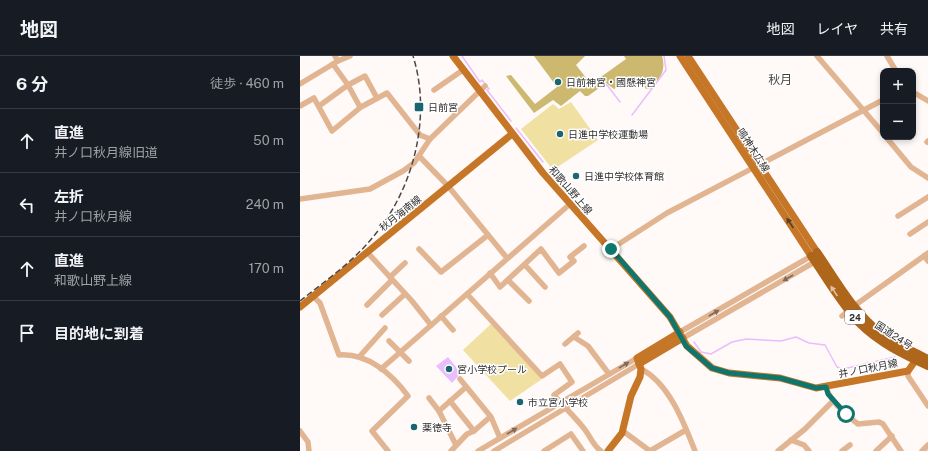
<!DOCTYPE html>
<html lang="ja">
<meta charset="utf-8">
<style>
:root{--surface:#171b24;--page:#20242c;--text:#f1f3f6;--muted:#9ea1a6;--line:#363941}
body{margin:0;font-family:"Public Sans","Noto Sans JP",sans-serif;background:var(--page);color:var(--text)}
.controls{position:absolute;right:12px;top:12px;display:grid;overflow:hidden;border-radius:8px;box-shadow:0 2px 6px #0003}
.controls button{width:36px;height:36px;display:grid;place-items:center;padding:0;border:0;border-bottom:1px solid var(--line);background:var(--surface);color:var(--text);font:20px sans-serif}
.stop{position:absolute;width:12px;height:12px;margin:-9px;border:3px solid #0f766e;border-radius:50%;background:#fff}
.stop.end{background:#0f766e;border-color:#fff;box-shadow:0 1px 4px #0008}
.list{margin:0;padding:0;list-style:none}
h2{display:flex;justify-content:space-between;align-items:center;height:52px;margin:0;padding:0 16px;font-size:17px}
h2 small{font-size:13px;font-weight:400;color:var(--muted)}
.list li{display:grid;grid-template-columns:26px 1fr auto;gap:12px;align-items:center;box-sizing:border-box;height:64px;padding:0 16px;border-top:1px solid var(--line)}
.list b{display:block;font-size:15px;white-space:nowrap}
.list p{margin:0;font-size:13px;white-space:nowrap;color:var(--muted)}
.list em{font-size:13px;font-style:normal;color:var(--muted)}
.icon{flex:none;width:22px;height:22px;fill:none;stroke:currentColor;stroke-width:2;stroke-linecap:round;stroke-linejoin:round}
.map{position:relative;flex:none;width:628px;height:395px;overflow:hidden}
header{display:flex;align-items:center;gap:24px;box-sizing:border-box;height:56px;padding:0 20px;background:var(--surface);border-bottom:1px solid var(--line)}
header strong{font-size:19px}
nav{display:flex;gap:22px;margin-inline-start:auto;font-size:14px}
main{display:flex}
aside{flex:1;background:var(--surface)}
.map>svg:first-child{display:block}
</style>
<header>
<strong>地図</strong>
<nav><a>地図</a><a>レイヤ</a><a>共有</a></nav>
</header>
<main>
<aside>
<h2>6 分<small>徒歩 · 460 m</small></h2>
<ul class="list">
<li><svg class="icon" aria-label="ahead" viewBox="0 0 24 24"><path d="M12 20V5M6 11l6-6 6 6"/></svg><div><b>直進</b><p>井ノ口秋月線旧道</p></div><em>50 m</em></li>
<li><svg class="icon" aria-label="left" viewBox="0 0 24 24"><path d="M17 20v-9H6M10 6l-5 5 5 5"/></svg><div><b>左折</b><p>井ノ口秋月線</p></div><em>240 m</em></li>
<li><svg class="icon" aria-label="ahead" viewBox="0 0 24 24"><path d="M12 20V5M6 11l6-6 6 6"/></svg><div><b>直進</b><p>和歌山野上線</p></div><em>170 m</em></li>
<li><svg class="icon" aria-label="arrive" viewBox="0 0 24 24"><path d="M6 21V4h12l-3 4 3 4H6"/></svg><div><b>目的地に到着</b></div></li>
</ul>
</aside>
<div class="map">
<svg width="628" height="395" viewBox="0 0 628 395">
<rect width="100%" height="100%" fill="#fff9f8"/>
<!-- green -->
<g fill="#f0e0a2">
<path d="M271 46 298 84 253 114 221 73 253 48 259 53Z"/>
<path d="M191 268 242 323 210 345 163 294Z"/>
</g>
<!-- forest -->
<path fill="#ccb96f" d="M234 0H285L276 9 291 28 326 3 324 0H362C366 14 361 21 352 32L346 33 338 21H334L314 33 306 27 288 40H285L280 35 261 50 253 44 234 57 206 20 211 19 235 48 257 31Z"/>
<!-- water -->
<path fill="#eabefd" d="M148 301 161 317 152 327 136 310Z"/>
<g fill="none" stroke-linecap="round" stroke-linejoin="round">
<!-- stream -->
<g stroke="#eabefd" stroke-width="1.5">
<path d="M162 0 180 26 182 24 189 33 187 34 211 65"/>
<path d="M303 30 307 29 320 46"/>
<path d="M332 59 366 14 364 0"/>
<path d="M216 72 243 106"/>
<path d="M394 286 401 296 411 298 432 286 446 283 481 285 496 281 509 287 525 289 537 311 543 313 595 301"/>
<path d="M627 395 628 394"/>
</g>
<!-- minor -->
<g stroke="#e1b591" stroke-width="5.5">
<path d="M517 0 583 77"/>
<path d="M587 0 596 15"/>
<path d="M38 5 50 0"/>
<path d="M33 8 48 29 60 51"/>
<path d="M0 28 38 5 35 0"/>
<path d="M134 34 163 14"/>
<path d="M613 36 628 45"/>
<path d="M0 50 14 42 32 75 61 51 87 37 120 79 130 83"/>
<path d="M19 50 48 29 65 20 77 42"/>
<path d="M586 81 611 111 628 122"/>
<path d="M627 86 628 85"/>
<path d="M119 100 148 130 207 202"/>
<path d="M0 143 70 133 103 115 114 107 130 83 185 30"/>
<path d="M598 160 628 141"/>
<path d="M610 178 628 166"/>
<path d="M119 193 141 216 188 179"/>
<path d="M311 193 367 157 583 44"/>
<path d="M67 196 112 245 131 269"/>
<path d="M624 200 628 205"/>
<path d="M225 209 245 231"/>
<path d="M190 217 200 231 241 193 259 217 274 205 270 201 284 190"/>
<path d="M90 221 105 207"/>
<path d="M208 224 229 245"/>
<path d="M167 238 242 320 260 308 272 326 254 339C263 350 273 359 282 370 289 377 292 389 301 395"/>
<path d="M13 240 20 247 39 299C68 297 92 318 108 340L72 375 88 395"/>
<path d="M67 249 92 224"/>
<path d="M82 259 105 238"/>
<path d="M141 260 153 274"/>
<path d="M542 260 554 250 628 197"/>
<path d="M380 276 513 199"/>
<path d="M274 281 288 290 309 318"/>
<path d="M383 282 518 204"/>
<path d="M89 285 109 305"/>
<path d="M265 288 278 277"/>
<path d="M60 300 85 272"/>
<path d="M81 313 270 148"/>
<path d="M341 313C369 327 384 367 395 395"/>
<path d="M608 315V320L628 350"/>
<path d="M160 323 191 361 200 382"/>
<path d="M526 331C530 345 546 359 558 368L579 366 583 368 601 395"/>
<path d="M129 342 139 355"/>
<path d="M150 345 174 375"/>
<path d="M0 375 8 386 9 395"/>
<path d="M323 375 350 395"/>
<path d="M491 384 504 389 509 395"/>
<path d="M156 389 139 355 166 331"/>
<path d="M151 395 167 378 174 375 190 361"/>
<path d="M178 395 337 302"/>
<path d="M194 395 339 308"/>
<path d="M244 395 271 378 283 395"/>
<path d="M350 395 386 374"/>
<path d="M478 395 505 373 533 345"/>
<path d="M542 395 550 389"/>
<path d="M576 395 592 380"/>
<path d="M622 395 628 389"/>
</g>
<!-- major -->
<g stroke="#c67627" stroke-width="7">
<path d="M153 0 243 117 370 261 387 290 412 312 429 317 480 322 516 332 608 315 618 301"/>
<path d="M380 0 511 200"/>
<path d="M388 0 517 196"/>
<path d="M0 251 212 78"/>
<path d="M339 308 383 282"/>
<path d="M308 395 322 377 331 340 340 321 341 313 337 302 380 276"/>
</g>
<!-- highway -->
<g stroke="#ae661a" stroke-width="8">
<path d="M517 196C537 225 554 257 582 278 596 288 613 295 628 303"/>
<path d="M511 200C527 223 541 248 560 268 579 287 604 299 628 310"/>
</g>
<!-- rail -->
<path stroke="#4b4747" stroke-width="1.5" stroke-dasharray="6 3" stroke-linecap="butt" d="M0 245C25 225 53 206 73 181 114 133 132 60 113 0"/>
</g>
<!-- one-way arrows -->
<defs><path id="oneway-solid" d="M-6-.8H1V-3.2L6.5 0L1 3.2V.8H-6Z"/></defs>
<use fill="#56402c" href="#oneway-solid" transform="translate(490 167) rotate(-123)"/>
<g fill="#806b5b">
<use href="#oneway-solid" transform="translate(488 222) rotate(150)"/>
<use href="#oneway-solid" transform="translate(414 257) rotate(-30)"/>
<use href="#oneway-solid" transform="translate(324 309) rotate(-31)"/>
<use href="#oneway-solid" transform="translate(212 375) rotate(-30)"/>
</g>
<use fill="#dfc2a3" href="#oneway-solid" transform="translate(534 235) rotate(-124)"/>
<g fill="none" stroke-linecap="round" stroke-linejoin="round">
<!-- route -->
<path stroke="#0f766e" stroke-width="5" d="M311 193 370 261 386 290 412 312 429 317 480 322 516 332 526 331 528 338 546 358"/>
</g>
<!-- markers -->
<g fill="#1b6571" stroke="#fff" stroke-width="1.5">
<circle cx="258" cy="26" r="4"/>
<rect x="114" y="46" width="10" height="10" rx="2"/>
<circle cx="260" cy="78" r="4"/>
<circle cx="276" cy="120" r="4"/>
<circle cx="149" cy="313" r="4"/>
<circle cx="220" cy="346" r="4"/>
<circle cx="114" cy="371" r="4"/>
</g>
<g text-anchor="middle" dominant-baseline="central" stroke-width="3" stroke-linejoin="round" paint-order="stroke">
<!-- shield labels -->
<rect fill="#fff" stroke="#6f6d6d" stroke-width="1" x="545" y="254" width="20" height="14" rx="3"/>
<g font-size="9" font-weight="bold" fill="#312e2e">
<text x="555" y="261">24</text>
</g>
<!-- poi labels -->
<g font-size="10" fill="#312e2e" stroke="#fff" text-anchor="start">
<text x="266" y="26">日前神宮・國懸神宮</text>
<text x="128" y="51">日前宮</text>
<text x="268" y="78">日進中学校運動場</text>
<text x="284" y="120">日進中学校体育館</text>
<text x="157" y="313">宮小学校プール</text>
<text x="228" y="346">市立宮小学校</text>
<text x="122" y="371">薬徳寺</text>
</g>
<!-- street labels -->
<g font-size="10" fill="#312e2e" stroke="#fff">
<text transform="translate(454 94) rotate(57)">鳴神木広線</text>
<text transform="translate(271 134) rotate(49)">和歌山野上線</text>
<text transform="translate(100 157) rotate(-39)">秋月海南線</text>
<text transform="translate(594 279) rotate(33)">国道24号</text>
<text transform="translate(568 312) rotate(-11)">井ノ口秋月線</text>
</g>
<!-- quarter labels -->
<g font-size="12" fill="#453f3e" stroke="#fff">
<text x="480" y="24">秋月</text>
</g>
</g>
</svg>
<div class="controls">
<button>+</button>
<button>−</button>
</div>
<div class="stop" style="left:546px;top:358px"></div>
<div class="stop end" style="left:311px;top:193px"></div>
</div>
</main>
